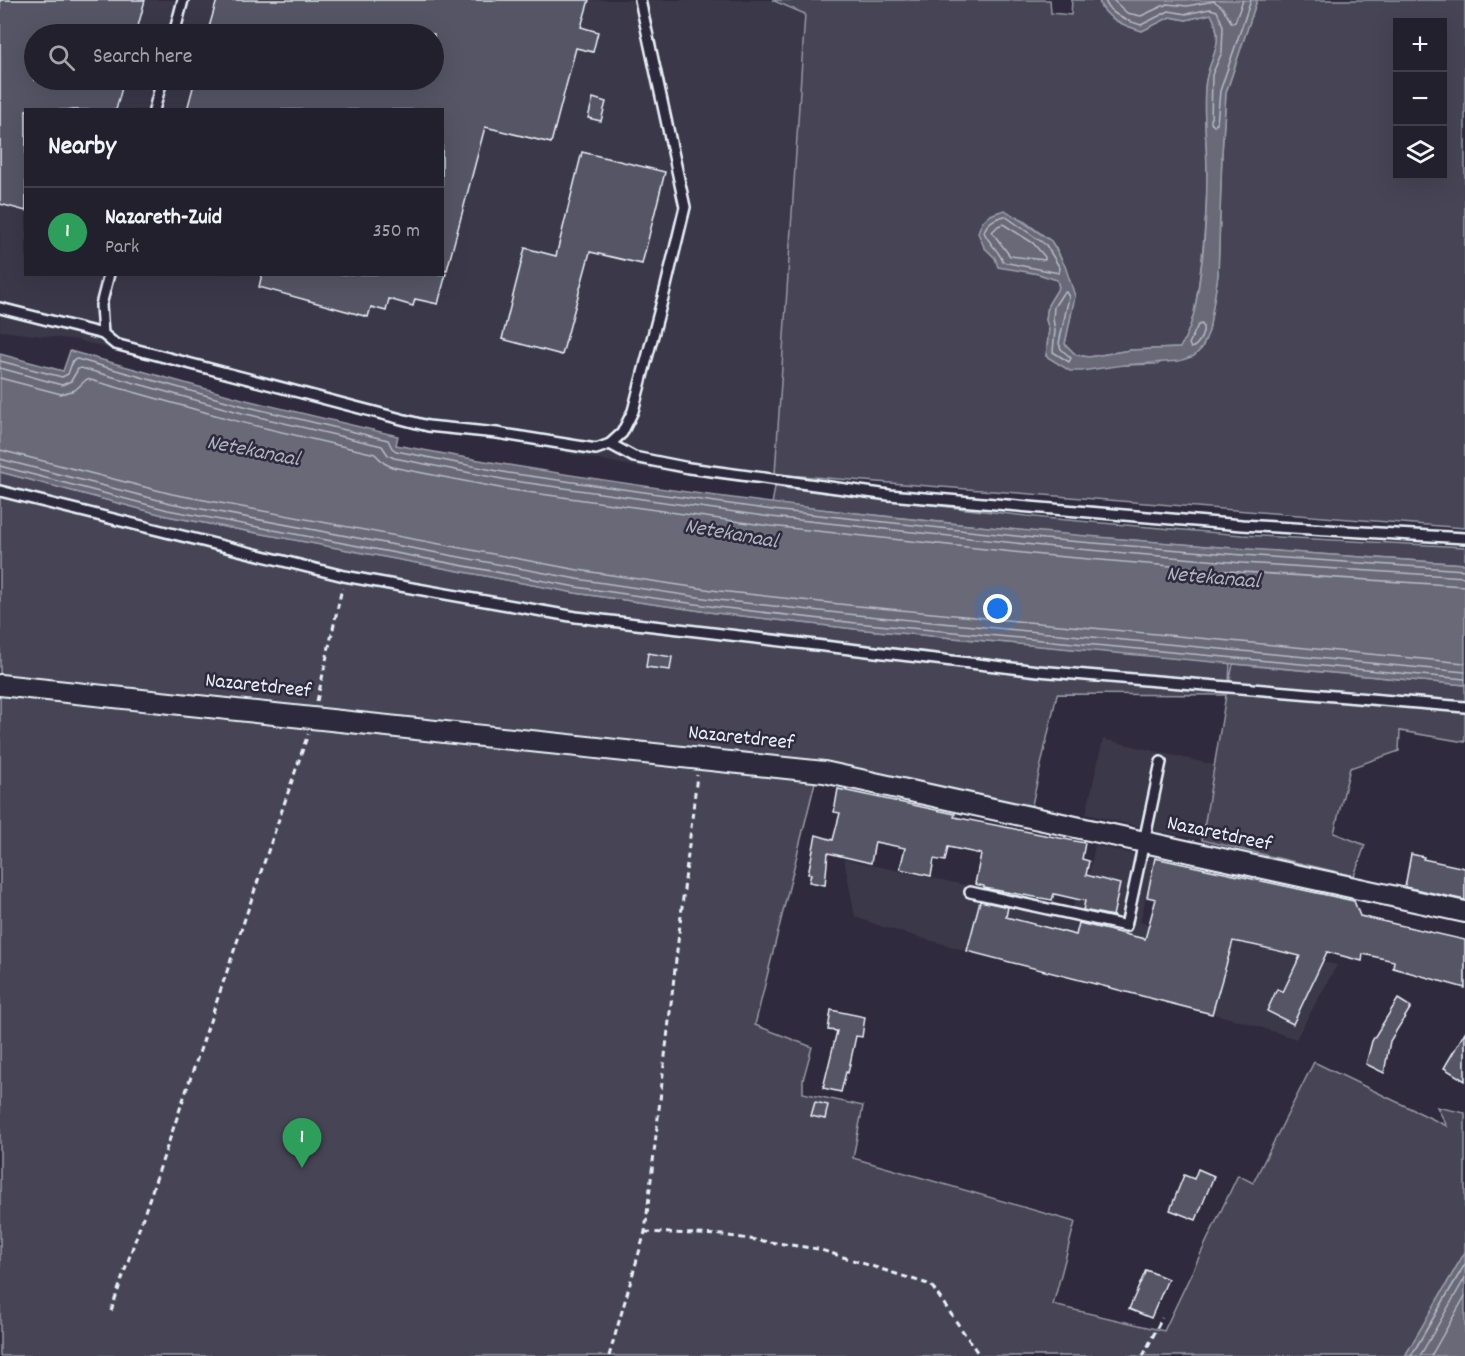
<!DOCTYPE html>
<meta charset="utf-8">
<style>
:root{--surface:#23202e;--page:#2b2836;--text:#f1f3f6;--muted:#a3a3aa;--line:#403e4a;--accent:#ff9aa2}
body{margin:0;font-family:Dekko,sans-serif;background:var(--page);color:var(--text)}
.controls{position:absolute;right:18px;top:18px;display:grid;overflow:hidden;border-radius:0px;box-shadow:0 6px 24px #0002}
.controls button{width:54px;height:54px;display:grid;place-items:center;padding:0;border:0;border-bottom:2px solid var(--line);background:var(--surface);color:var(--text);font:30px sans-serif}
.you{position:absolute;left:998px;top:609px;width:21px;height:21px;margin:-15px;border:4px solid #fff;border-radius:50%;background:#1a73e8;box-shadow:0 0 0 9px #1a73e833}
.badge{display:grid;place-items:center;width:39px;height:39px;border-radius:50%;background:var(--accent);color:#fff;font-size:20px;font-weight:700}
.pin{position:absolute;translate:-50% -50px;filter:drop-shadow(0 2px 3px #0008)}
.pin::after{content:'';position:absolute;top:32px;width:21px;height:18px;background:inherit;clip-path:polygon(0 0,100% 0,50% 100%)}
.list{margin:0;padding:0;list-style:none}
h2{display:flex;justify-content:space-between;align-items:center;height:78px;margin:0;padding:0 24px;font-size:26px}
h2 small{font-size:20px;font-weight:400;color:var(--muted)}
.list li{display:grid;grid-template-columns:39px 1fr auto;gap:18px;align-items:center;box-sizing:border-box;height:90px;padding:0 24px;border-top:2px solid var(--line)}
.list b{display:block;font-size:22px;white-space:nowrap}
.list p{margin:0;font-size:20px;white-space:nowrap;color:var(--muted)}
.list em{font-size:20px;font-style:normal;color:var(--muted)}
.icon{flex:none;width:33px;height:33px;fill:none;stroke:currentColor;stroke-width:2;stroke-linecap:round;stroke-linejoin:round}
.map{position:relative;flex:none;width:1465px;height:1356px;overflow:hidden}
.search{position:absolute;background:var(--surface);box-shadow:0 6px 24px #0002;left:24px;top:24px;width:420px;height:66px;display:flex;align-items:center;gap:15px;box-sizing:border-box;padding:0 21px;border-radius:33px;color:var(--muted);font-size:22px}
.panel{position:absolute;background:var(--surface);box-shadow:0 6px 24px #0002;left:24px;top:108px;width:420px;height:168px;border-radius:0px}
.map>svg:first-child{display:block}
</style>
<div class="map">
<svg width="1465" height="1356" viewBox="0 0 1465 1356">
<rect width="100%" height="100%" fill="#2f2a3d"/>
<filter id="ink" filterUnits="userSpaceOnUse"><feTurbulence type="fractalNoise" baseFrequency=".0167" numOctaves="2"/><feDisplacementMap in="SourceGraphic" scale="12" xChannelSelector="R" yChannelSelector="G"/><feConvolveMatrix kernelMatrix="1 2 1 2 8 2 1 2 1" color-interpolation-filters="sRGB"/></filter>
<g filter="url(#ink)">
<!-- built -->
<g fill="#3b3749" fill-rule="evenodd">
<path d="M0 0H771L805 14 775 487 652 470 352 411 77 340 0 331ZM34 34H434V80H34ZM26 110H442V274H26Z"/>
<path d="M1103 739 1215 765 1202 840 1162 832 1140 922 1337 965 1296 1039 1241 1021 967 951 883 927 855 917 844 859 1073 908 1081 873 1089 874 1095 845 1133 854 1140 827 1086 814Z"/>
</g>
<!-- green -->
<g fill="#464455" stroke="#979aa6" stroke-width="1.5" fill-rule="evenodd">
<path d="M772 0H1050L1051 13 1071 15 1072 0H1099L1101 8 1142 31 1170 17 1186 20 1211 14C1228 49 1206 58 1205 89 1203 117 1207 144 1207 172 1207 209 1204 245 1199 282 1195 309 1194 324 1180 348L1130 350 1089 357 1076 355 1065 344 1075 296 1058 251 1051 241 1017 216 984 247C1005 267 1031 271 1057 280L1059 287 1048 305 1046 320 1049 329 1046 356 1124 365 1158 364 1209 331 1218 275 1222 153 1226 93 1257 0H1465V528L775 474 805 14ZM1398 22H1442V176H1398Z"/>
<path d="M0 472 167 516 575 593 716 613 855 629 1230 663 1229 683 1233 664 1465 685V742L1400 731 1399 751 1350 768 1334 833 1365 845 1354 876 1202 840 1226 695 1057 694 1031 809 820 762 755 1025 812 1047 803 1080V1093L863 1106 853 1158 1075 1222 1053 1305 1164 1331 1238 1175 1253 1183 1314 1062 1447 1126 1437 1107 1465 1113V1252L1405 1356H0Z"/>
<path d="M775 487 1044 518 1242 535 1465 547V564L1243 549 1044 533 772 504Z"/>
</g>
<!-- water -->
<g fill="#696978" stroke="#9c9fab" stroke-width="1.5">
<path d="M1099 0H1257L1226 93 1222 153 1218 275 1209 331 1202 348 1194 356 1179 361 1124 365 1081 371H1070L1046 356 1049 329 1046 320 1048 305 1059 287 1057 280 1039 274 998 267 995 258 984 247 978 233C982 217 990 214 1005 210L1051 241 1065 266 1075 296 1065 344 1076 355 1089 357 1130 350 1180 348C1194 323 1196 305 1200 277 1205 242 1207 207 1207 172 1207 144 1203 116 1205 89 1206 59 1228 46 1211 14L1186 20 1170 17 1142 31C1125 26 1104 19 1099 0Z"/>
<path d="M70 351 246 400 398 436 396 445C749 512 1108 541 1465 564V685L855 629 716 613 575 593 167 516 0 472V354L63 371Z"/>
<path d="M1465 1252V1356H1405Z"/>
</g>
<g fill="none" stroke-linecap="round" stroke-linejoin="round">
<!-- shore -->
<g stroke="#b5bbc5" stroke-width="1.5">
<path d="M1105 0C1109 15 1128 21 1141 25L1169 11 1186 14 1210 9 1217 11 1223 26 1222 52 1212 75 1211 123 1214 126 1217 123 1220 91 1251 0"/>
<path d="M1113 0 1127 13 1141 16 1167 4 1187 6 1214 1 1222 7 1232 23 1235 22 1243 0"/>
<path d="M1005 216 1046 245 1060 268 1059 273 1003 262C999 250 989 244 984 232 987 222 995 218 1005 216Z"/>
<path d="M1003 224 1033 243 1045 257V260L1010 256 992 232 998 226Z"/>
<path d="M1066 292 1069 297 1059 343 1061 349 1071 358 1069 362 1053 352 1055 330 1053 319 1054 307 1063 293Z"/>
<path d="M1202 324C1206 331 1199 346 1191 348L1189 344 1198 325Z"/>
<path d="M0 361 62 377 68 374 73 360 77 359 244 406 388 440 392 448 396 451 508 473 772 510 1044 539 1242 555 1465 570"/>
<path d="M0 368 62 385 71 381 78 369 81 368 242 413 382 446 388 455 394 458 507 480 771 517 1043 546 1242 563 1465 577"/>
<path d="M0 378 61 394 75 390 87 379 240 422 375 454 384 463 392 467 505 489 770 526 1042 555 1241 572 1465 586"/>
<path d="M0 450 172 494 578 570 719 591 858 606 1465 663"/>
<path d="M0 459 170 503 577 579 718 600 857 615 1465 672"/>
<path d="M0 466 168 510 576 587 717 607 856 623 1465 679"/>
<path d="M1411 1356 1465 1264"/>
<path d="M1420 1356 1465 1278"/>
<path d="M1431 1356 1465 1296"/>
</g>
</g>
<!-- building -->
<g fill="#575565" stroke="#e8f1f8" stroke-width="1.5">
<path d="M0 0H145L136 34H34V80H124L116 110H26V211L0 204Z"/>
<path d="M217 0H589L581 27 598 32 593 52 576 48 551 143 485 127 447 270H442V110H187L195 80H434V34H207Z"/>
<path d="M593 98 606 102 601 121 588 118Z"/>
<path d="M582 152 665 172 642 264 590 252 562 355 502 339 525 248 556 256Z"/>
<path d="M262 274H446L438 304 415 299 413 306 389 299 386 311 371 307 368 317 259 287Z"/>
<path d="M648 653 672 657 670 670 646 667Z"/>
<path d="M838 789 955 814 954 817 1085 843 1082 859 1089 861 1086 875 1120 884 1113 916 1083 910 1085 901 1054 894 1052 900 984 888V886L975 884 981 854 948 847 945 861 934 859 931 876 900 869 905 848 875 842 871 863 828 853 825 885 809 882 811 874H808L816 835 833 840 840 813 834 812Z"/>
<path d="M1411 854 1424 857 1423 859 1465 868V900L1405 887Z"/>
<path d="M1155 858 1354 901 1360 916 1465 940V988L1393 968 1394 961 1363 954 1362 961 1327 952 1293 1024 1267 1011 1277 989 1283 992 1300 956 1253 945 1233 941 1212 1014 967 951 980 901 1008 907 1006 917 1076 935 1079 923 1145 939 1156 899 1147 897Z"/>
<path d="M1398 999 1411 1007 1390 1041 1384 1073 1366 1064 1372 1041Z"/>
<path d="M831 1010 865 1017 862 1037 856 1036 848 1073 846 1072 841 1092 823 1088 837 1031 828 1030Z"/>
<path d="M1465 1032V1081L1444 1068Z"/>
<path d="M815 1102 828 1105 825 1119 811 1116Z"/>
<path d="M1198 1169 1214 1176 1196 1220 1170 1210 1184 1175 1194 1179Z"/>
<path d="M1146 1270 1168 1279 1151 1318 1129 1309Z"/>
</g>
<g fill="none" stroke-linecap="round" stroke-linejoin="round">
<!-- lane casing -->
<g stroke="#e8f1f8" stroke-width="14">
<g id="lane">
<path d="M174 34 183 0"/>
<path d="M154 110 162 80"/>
<path d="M109 274 101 305 103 334 115 344 428 426 497 433 596 449 610 444 622 433 633 411 666 286 685 207 640 0"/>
<path d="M0 308 103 334"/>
<path d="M610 444 634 457 689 468 889 495 1242 525 1465 538"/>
<path d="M0 491 344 576 576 617 1038 671 1465 707"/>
<path d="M970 892 1126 926 1161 762"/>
</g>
</g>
<!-- street casing -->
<g stroke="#e8f1f8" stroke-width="24">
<path id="street" d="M0 685 824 772 1465 912"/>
</g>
<!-- path -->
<g stroke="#e8f1f8" stroke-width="3" stroke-dasharray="6 4.5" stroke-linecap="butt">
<path d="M317 701 342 588"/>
<path d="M645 1232 722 1235 818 1249 931 1285 980 1356"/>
<path d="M111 1311 308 734"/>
<path d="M609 1356 645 1232 697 775"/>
<path d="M1143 1356 1162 1318"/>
</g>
<!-- lane -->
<use href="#lane" stroke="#2f2a3d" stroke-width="9"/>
<!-- street -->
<use href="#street" stroke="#2f2a3d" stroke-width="20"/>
</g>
</g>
<g text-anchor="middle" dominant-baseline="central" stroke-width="5" stroke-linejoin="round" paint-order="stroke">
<!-- street labels -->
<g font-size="21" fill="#e8f1f8" stroke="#2f2a3d">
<text transform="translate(258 687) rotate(6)">Nazaretdreef</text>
<text transform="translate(741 739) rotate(6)">Nazaretdreef</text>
<text transform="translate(1219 835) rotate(12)">Nazaretdreef</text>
</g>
<!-- water labels -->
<g font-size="22" font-style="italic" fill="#afb4be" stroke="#2f2a3d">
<text transform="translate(253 452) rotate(11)">Netekanaal</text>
<text transform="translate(731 535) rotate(10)">Netekanaal</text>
<text transform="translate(1213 579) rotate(5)">Netekanaal</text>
</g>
</g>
</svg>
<div class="controls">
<button>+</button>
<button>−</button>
<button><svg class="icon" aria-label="layers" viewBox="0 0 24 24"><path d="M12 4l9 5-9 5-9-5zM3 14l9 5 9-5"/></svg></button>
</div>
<div class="you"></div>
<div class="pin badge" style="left:302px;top:1168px;background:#2e9e5b">1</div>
<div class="search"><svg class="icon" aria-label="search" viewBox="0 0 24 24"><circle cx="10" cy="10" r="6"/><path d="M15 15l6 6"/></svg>Search here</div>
<section class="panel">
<h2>Nearby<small></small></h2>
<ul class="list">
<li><span class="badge" style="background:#2e9e5b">1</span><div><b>Nazareth-Zuid</b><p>Park</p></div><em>350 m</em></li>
</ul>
</section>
</div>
